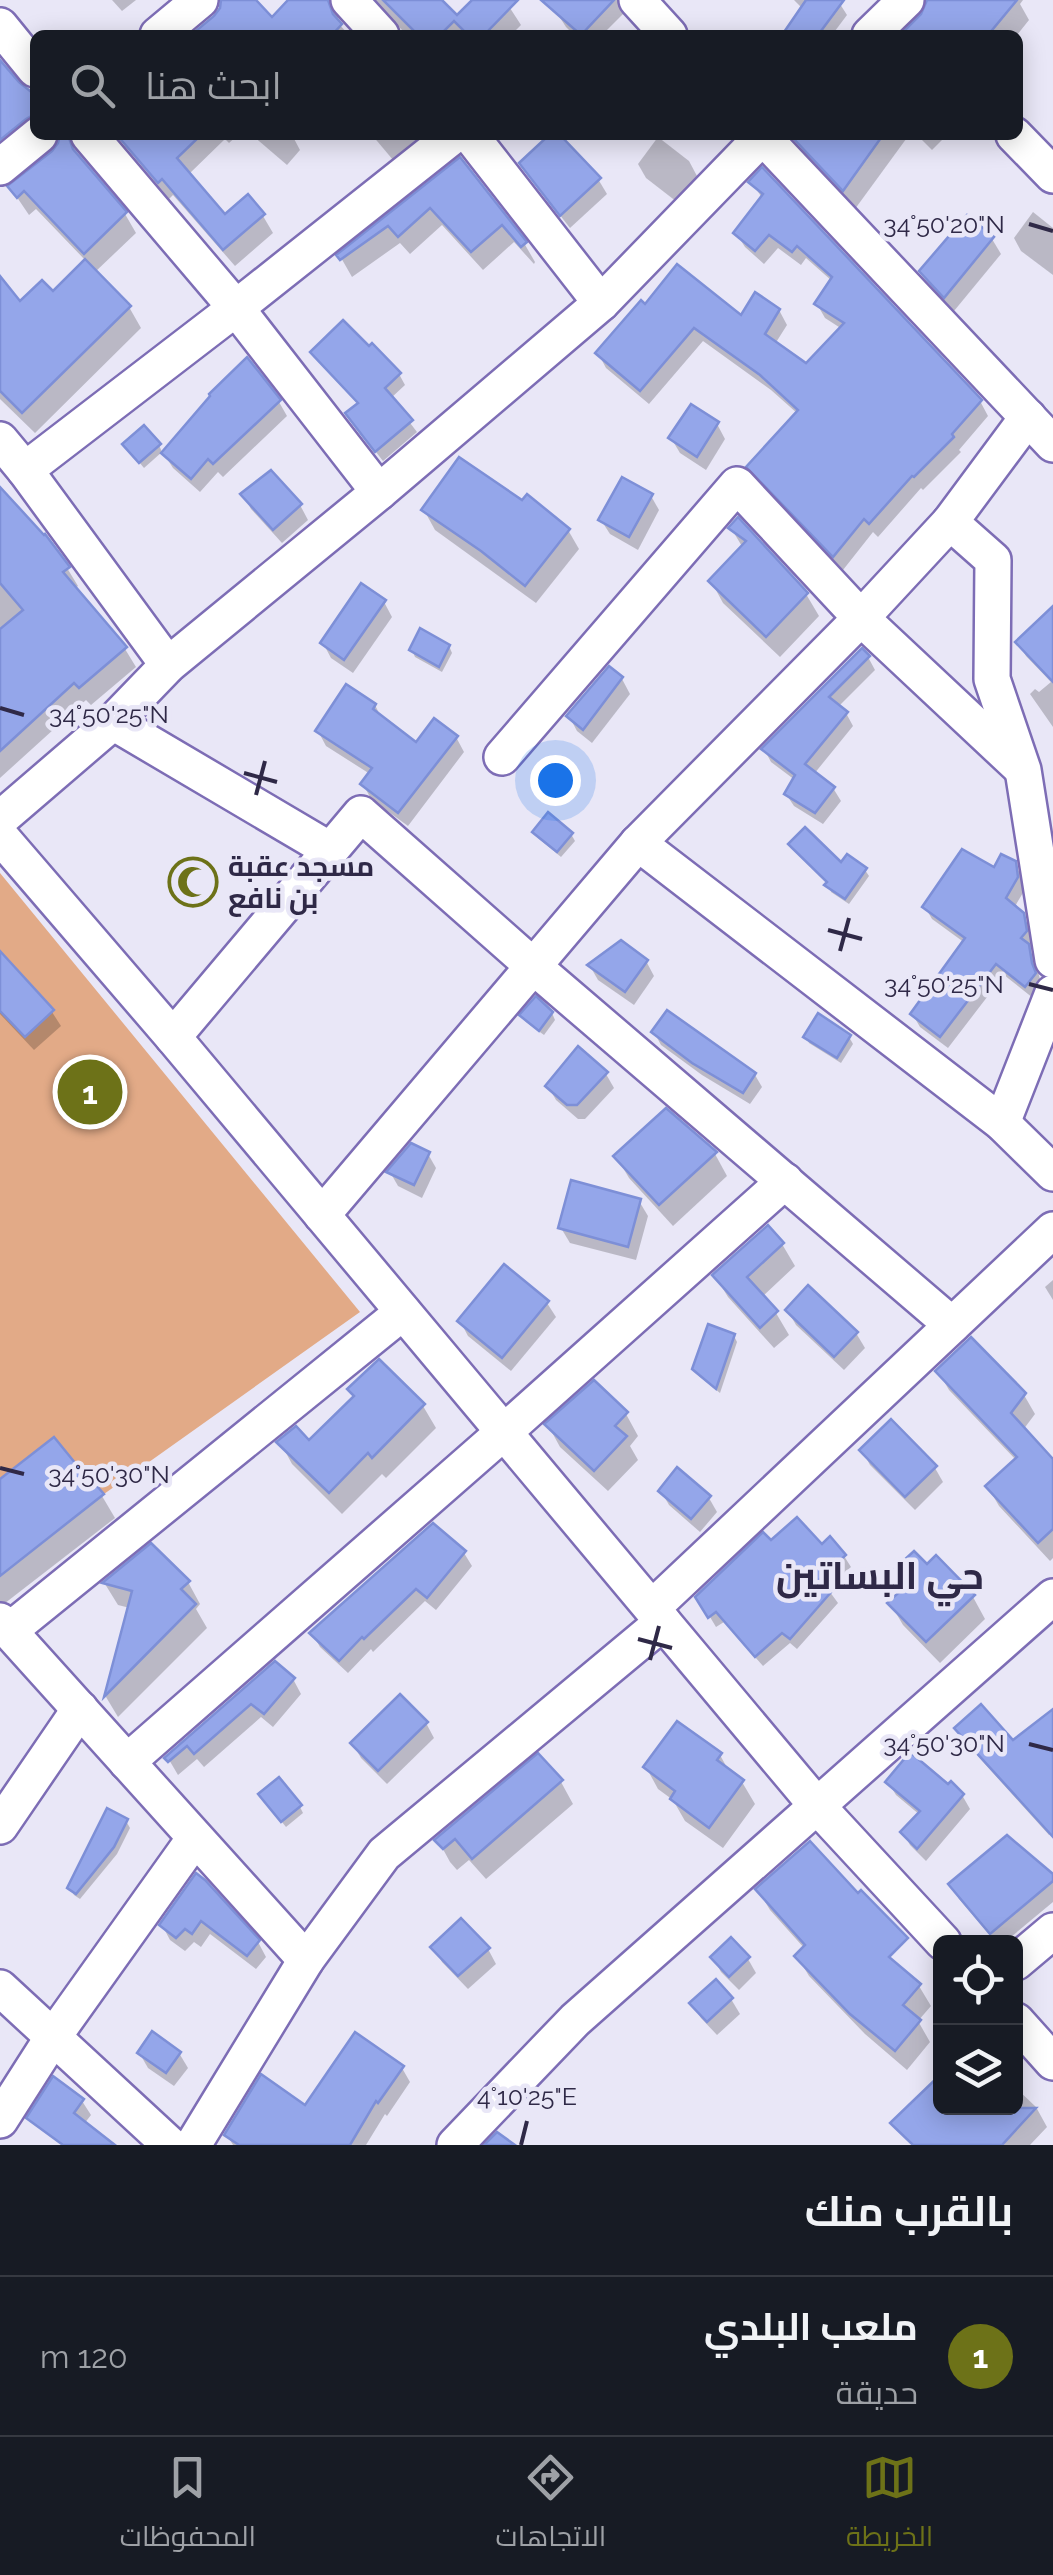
<!DOCTYPE html>
<html lang="ar">
<meta charset="utf-8">
<style>
:root{--surface:#171b24;--page:#20242c;--text:#f1f3f6;--muted:#9ea1a6;--line:#363941;--accent:#6d7218}
body{margin:0;font-family:Raleway,Cairo,sans-serif;background:var(--page);color:var(--text);direction:rtl}
.controls{position:absolute;right:30px;bottom:30px;display:grid;overflow:hidden;border-radius:15px;box-shadow:0 5px 25px #0003}
.controls button{width:90px;height:90px;display:grid;place-items:center;padding:0;border:0;border-bottom:2px solid var(--line);background:var(--surface);color:var(--text);font:50px sans-serif}
.you{position:absolute;left:555px;top:780px;width:35px;height:35px;margin:-25px;border:8px solid #fff;border-radius:50%;background:#1a73e8;box-shadow:0 0 0 15px #1a73e833}
.badge{display:grid;place-items:center;width:65px;height:65px;border-radius:50%;background:var(--accent);color:#fff;font-size:32px;font-weight:700}
.pin{position:absolute;translate:-50% -50%;border:5px solid #fff;box-shadow:0 2px 10px #0006}
.list{margin:0;padding:0;list-style:none}
h2{display:flex;justify-content:space-between;align-items:center;height:130px;margin:0;padding:0 40px;font-size:42px}
h2 small{font-size:32px;font-weight:400;color:var(--muted)}
.list li{display:grid;grid-template-columns:65px 1fr auto;gap:30px;align-items:center;box-sizing:border-box;height:160px;padding:0 40px;border-top:2px solid var(--line)}
.list b{display:block;font-size:38px;white-space:nowrap}
.list p{margin:0;font-size:32px;white-space:nowrap;color:var(--muted)}
.list em{font-size:32px;font-style:normal;color:var(--muted)}
.icon{flex:none;width:55px;height:55px;fill:none;stroke:currentColor;stroke-width:2;stroke-linecap:round;stroke-linejoin:round}
.map{position:relative;flex:none;width:1053px;height:2145px;overflow:hidden;direction:ltr}
.search{position:absolute;background:var(--surface);box-shadow:0 5px 25px #0003;left:30px;right:30px;top:30px;height:110px;display:flex;align-items:center;gap:25px;box-sizing:border-box;padding:0 35px;border-radius:15px;color:var(--muted);font-size:38px}
.sheet{height:290px;background:var(--surface)}
nav{display:flex;justify-content:space-around;align-items:center;box-sizing:border-box;height:140px;border-top:2px solid var(--line);background:var(--surface);font-size:28px;color:var(--muted)}
nav a{display:grid;justify-items:center;gap:5px}
nav .on{color:var(--accent)}
.map>svg:first-child{display:block}
</style>
<div class="map">
<svg width="1053" height="2145" viewBox="0 0 1053 2145">
<rect width="100%" height="100%" fill="#e9e7f7"/>
<!-- green -->
<path fill="#e2aa87" d="M0 873 360 1312 104 1494 0 1576Z"/>
<!-- shadow -->
<g fill="#0003">
<path d="M112 0H136L122 11Z"/>
<path d="M223 0H253L272 20 291 0H348L338 12V23L349 35H195L216 17 223 7Z"/>
<path d="M372 0H439L457 18 476 0H503L510 8 521 25 511 35H404V32Z"/>
<path d="M569 0H620L625 8 624 13 602 35H574L566 27 557 13Z"/>
<path d="M794 0H835L840 4 847 15 832 35H785L803 9Z"/>
<path d="M929 0H1023L1020 4 1029 20 1017 35H904L923 17Z"/>
<path d="M0 65 35 103V135L0 170Z"/>
<path d="M64 135 78 159 125 214 136 233 94 273 129 307 141 328 35 433 0 399V281L19 305 53 294 86 261 36 209 29 215 10 187 55 152Z"/>
<path d="M116 135H238L229 143 225 139 188 175 224 218 263 216 273 233 235 266 173 195 169 199Z"/>
<path d="M252 135H292L300 150 287 165Z"/>
<path d="M372 135H453L404 173Z"/>
<path d="M553 135H557L598 179 607 194 570 228 531 178 522 164Z"/>
<path d="M797 135H909L855 209 807 157 795 137Z"/>
<path d="M917 135H947L932 150Z"/>
<path d="M658 137 689 161 697 176 677 202 646 178 638 164Z"/>
<path d="M460 161 524 243 535 262 534 264 514 242 483 270 442 225 410 254 400 243 352 277 340 256Z"/>
<path d="M751 182 980 401 988 416 959 450 961 452 923 490 921 488 878 537 873 532 843 570 758 481 749 467 798 414 771 390 703 341 649 404 606 368 598 353 641 304 742 318 779 310 787 325 775 344 807 366 842 329 825 318 817 304 832 281 806 258 801 265 778 248 764 264 745 247 736 233 763 199Z"/>
<path d="M1033 212 1053 228V275L1021 251 1014 238Z"/>
<path d="M992 239 1001 254 954 311 931 286 922 272Z"/>
<path d="M314 353 399 374 405 385 391 398 417 432 383 461 354 424 359 405 320 363Z"/>
<path d="M279 402 287 416 223 477 218 472 200 492 173 468 164 454Z"/>
<path d="M717 424 725 439 706 470 680 453 671 438Z"/>
<path d="M159 445 162 452 144 468 129 450Z"/>
<path d="M0 491 67 568 78 586 74 589 125 649 136 667 91 705 86 700 0 778Z"/>
<path d="M243 494 300 505 308 520 282 543 251 509Z"/>
<path d="M651 496 659 510 638 550 610 534 601 520Z"/>
<path d="M424 510 568 530 579 549 536 603 435 530Z"/>
<path d="M731 528 806 594 819 616 780 657 723 603 711 581 743 548Z"/>
<path d="M384 602 392 617 353 673 331 658 323 643Z"/>
<path d="M1053 609V727L1030 694 1035 689 1039 692 1051 682 1026 656 1018 642Z"/>
<path d="M449 646 452 653 442 672 415 657 412 650Z"/>
<path d="M868 657 875 670 838 707 846 713 853 726 814 774 833 788 841 801 823 824 794 806 786 794 795 780 771 762 764 749Z"/>
<path d="M609 669 622 679 630 694 592 743 577 731 569 716Z"/>
<path d="M375 705 382 719 417 745 456 737 464 752 408 826 371 799 363 784 370 774 326 746 318 731Z"/>
<path d="M535 832 571 834 575 841 561 857 538 838Z"/>
<path d="M791 844 841 866 865 870 869 876 849 904 831 892 829 883Z"/>
<path d="M1014 863 1022 877 1024 891 1014 908 1022 915 1030 928 1033 945 1029 949 1035 960 1042 987 1033 998 1004 975 948 1048 920 1027 913 1015 965 943 932 919 925 907Z"/>
<path d="M0 955 52 1012 61 1026 34 1050 0 1014Z"/>
<path d="M646 961 654 976 634 1005 598 980 590 966Z"/>
<path d="M552 1013 555 1020 544 1035 526 1022 522 1016Z"/>
<path d="M654 1032 755 1075 762 1087 750 1104 702 1075 661 1045Z"/>
<path d="M806 1037H849L853 1044 841 1063 809 1043Z"/>
<path d="M606 1074 614 1088 585 1119H578L556 1100 548 1086Z"/>
<path d="M428 1154 436 1168 422 1198 398 1186 390 1172Z"/>
<path d="M715 1154 727 1176 673 1226 629 1178 616 1156Z"/>
<path d="M639 1201 648 1216 636 1260 570 1243 561 1228Z"/>
<path d="M782 1244 795 1266 762 1297 776 1313 789 1335 774 1348 728 1297 715 1276Z"/>
<path d="M1053 1280V1300L1045 1287Z"/>
<path d="M547 1303 556 1317 511 1371 468 1336 460 1321Z"/>
<path d="M788 1311 856 1333 865 1348 844 1370 796 1325Z"/>
<path d="M734 1336 737 1342 720 1393 699 1376 695 1368Z"/>
<path d="M379 1362 423 1406 436 1428 386 1478 382 1474 342 1514 292 1464 280 1442 309 1444 355 1398 350 1390Z"/>
<path d="M938 1371 1024 1395 1035 1414 1023 1430 1053 1465V1558L1050 1561 999 1506 988 1487 1017 1461 949 1390Z"/>
<path d="M626 1414 638 1436 630 1446 638 1460 608 1491 560 1447 548 1425Z"/>
<path d="M862 1450 935 1468 943 1482 915 1510 870 1465Z"/>
<path d="M81 1471 102 1496 115 1518 0 1607V1482Z"/>
<path d="M661 1491 709 1498 717 1512 700 1532 669 1505Z"/>
<path d="M771 1544 821 1547 844 1556 851 1567 827 1588 838 1603 797 1649 790 1643 763 1666 724 1622 716 1627 698 1597Z"/>
<path d="M464 1553 472 1566 436 1610 425 1601 373 1652 371 1649 348 1673 320 1647 312 1633Z"/>
<path d="M927 1567 973 1597 985 1619 940 1663 903 1625 890 1603 904 1591 894 1573Z"/>
<path d="M188 1582 200 1604 196 1609 207 1628 118 1717 106 1697 130 1608 118 1605 105 1584Z"/>
<path d="M275 1664 293 1679 301 1694 273 1727 261 1717 204 1767 197 1759 178 1775 168 1758Z"/>
<path d="M1053 1712V1831L1049 1835 965 1742 957 1729 1013 1744Z"/>
<path d="M426 1723 434 1738 387 1784 361 1758 353 1744Z"/>
<path d="M720 1755 730 1773 742 1782 755 1804 723 1848 685 1821 673 1800 658 1789 646 1767Z"/>
<path d="M561 1782 573 1804 486 1879 469 1860 457 1870 450 1862 438 1840Z"/>
<path d="M888 1782 962 1795 970 1809 926 1861 910 1845 903 1832 920 1815 896 1795Z"/>
<path d="M265 1801 300 1807 303 1813 286 1827Z"/>
<path d="M126 1821 130 1828 117 1854 80 1899 74 1895 70 1888Z"/>
<path d="M196 1877 258 1942 266 1957 256 1969 210 1934 201 1947 194 1942 185 1951 170 1940 162 1925Z"/>
<path d="M1053 1877V1902L1005 1942H996L959 1899 951 1885Z"/>
<path d="M758 1890 845 1960 919 1986 931 2006 918 2021 930 2042 907 2070 865 2034 809 1976 797 1956 805 1949 770 1910Z"/>
<path d="M434 1947 488 1949 496 1964 468 1989 442 1962Z"/>
<path d="M713 1957 748 1959 756 1973 739 1990 721 1972Z"/>
<path d="M731 1999 740 2014 717 2035 701 2018 692 2004Z"/>
<path d="M179 2053 188 2068 174 2086 148 2068 140 2054Z"/>
<path d="M402 2068 410 2082 387 2116 385 2114 366 2145H233L227 2135 305 2109Z"/>
<path d="M940 2078V2108H1016V2088L1036 2107 1047 2127 1030 2145H918L898 2118Z"/>
<path d="M82 2101 91 2115 84 2124 111 2145H62L50 2113Z"/>
</g>
<!-- building -->
<g fill="#94a6ea" stroke="#7d8fd7" stroke-width="2.5">
<path d="M221 0H256L272 17 288 0H328L333 14 342 24 332 35H191L214 16 220 8Z"/>
<path d="M383 0H442L457 15 472 0H518L484 35H468L454 21 440 35H418Z"/>
<path d="M541 0H614L581 35Z"/>
<path d="M806 0H844L818 35H782Z"/>
<path d="M927 0H1017L988 35H900L921 14Z"/>
<path d="M0 60 19 82 35 95V114L26 119 0 140Z"/>
<path d="M60 135H68L73 149 127 212 84 254 24 191 17 198 7 186 52 151 58 143Z"/>
<path d="M117 135H201L177 158 225 214 248 194 265 214 223 250 162 179 158 183Z"/>
<path d="M549 135H560L601 178 560 216 519 163Z"/>
<path d="M793 135H883L843 191 792 137Z"/>
<path d="M460 157 527 242 521 247 502 225 471 252 430 208 398 237 388 226 340 260 336 255Z"/>
<path d="M762 167 982 400 952 434 954 437 914 477 912 476 869 524 864 519 833 557 746 467 798 410 760 375 694 328 640 391 595 353 641 300 645 304 677 264 741 315 755 292 780 309 765 334 806 363 844 323 814 304 832 277 797 246 792 252 769 235 755 251 733 233 763 194 748 182Z"/>
<path d="M967 215 994 237 944 298 919 271Z"/>
<path d="M85 259 131 306 22 413 0 391V276L20 301 42 280 53 291Z"/>
<path d="M343 320 369 346 372 343 401 373 385 388 413 420 375 452 345 413 358 403 310 352Z"/>
<path d="M247 357 281 400 213 464 208 459 191 479 161 453 210 396 209 394Z"/>
<path d="M691 404 719 422 697 457 668 438Z"/>
<path d="M144 425 161 444 139 463 122 444Z"/>
<path d="M459 457 522 500 527 494 570 529 525 586 481 551 421 510Z"/>
<path d="M271 470 302 504 273 530 240 494Z"/>
<path d="M622 477 653 494 629 537 598 520Z"/>
<path d="M0 487 44 535 45 534 70 567 63 572 127 647 79 688 74 683 0 751V629L23 610 0 583Z"/>
<path d="M738 517 808 593 766 637 708 581 746 541 728 528Z"/>
<path d="M361 583 386 600 344 660 320 643Z"/>
<path d="M1053 606V682L1015 642Z"/>
<path d="M420 628 450 645 439 667 409 650Z"/>
<path d="M862 648 870 656 829 697 848 712 805 764 835 787 815 813 784 794 795 775 761 749Z"/>
<path d="M609 666 623 677 583 730 566 716Z"/>
<path d="M346 684 376 704 373 709 416 742 434 718 458 736 398 813 360 784 372 768 315 731Z"/>
<path d="M548 812 573 833 557 852 532 832Z"/>
<path d="M805 827 841 862 847 854 867 868 845 899 824 885 827 882 788 844Z"/>
<path d="M962 849 994 867 1001 854 1016 861 1018 877 1006 898 1024 913 1027 931 1021 938 1029 944 1032 963 1036 973 1025 987 996 964 940 1037 910 1014 965 938 922 907Z"/>
<path d="M621 940 648 960 625 992 587 965Z"/>
<path d="M0 951 54 1010 25 1037 0 1011Z"/>
<path d="M536 996 553 1012 539 1031 519 1015Z"/>
<path d="M667 1010 756 1073 743 1093 692 1063 651 1032Z"/>
<path d="M818 1013 851 1035 837 1058 803 1037Z"/>
<path d="M578 1046 608 1072 577 1105H567L545 1086Z"/>
<path d="M666 1108 717 1152 659 1205 613 1156Z"/>
<path d="M411 1143 430 1152 414 1185 386 1172Z"/>
<path d="M571 1180 641 1199 628 1247 558 1228Z"/>
<path d="M768 1225 784 1243 747 1277 778 1311 760 1328 712 1275Z"/>
<path d="M504 1264 549 1301 502 1358 457 1321Z"/>
<path d="M808 1285 858 1332 834 1357 785 1310Z"/>
<path d="M708 1324 735 1334 716 1389 692 1369Z"/>
<path d="M971 1337 1026 1393 1011 1413 1053 1459V1529L1038 1543 985 1486 1017 1457 935 1371Z"/>
<path d="M379 1359 425 1404 372 1458 368 1453 329 1493 276 1442 296 1426 309 1440 354 1396 347 1389Z"/>
<path d="M594 1380 628 1412 615 1426 627 1436 594 1471 544 1424Z"/>
<path d="M891 1419 937 1466 905 1497 859 1450Z"/>
<path d="M54 1437 80 1469 81 1468 104 1494 0 1576V1479Z"/>
<path d="M677 1467 711 1496 691 1519 658 1491Z"/>
<path d="M797 1517 822 1544 830 1536 846 1555 820 1579 833 1590 790 1639 782 1633 755 1657 716 1612 708 1618 695 1597 763 1532 771 1540Z"/>
<path d="M433 1523 466 1551 427 1598 416 1589 364 1639 362 1637 339 1661 309 1633Z"/>
<path d="M151 1543 190 1581 181 1589 196 1604 104 1697 132 1591 102 1583Z"/>
<path d="M914 1551 927 1564 936 1555 975 1595 926 1642 887 1603 905 1587 891 1572Z"/>
<path d="M275 1661 295 1678 264 1714 251 1704 194 1754 187 1746 168 1762 164 1758Z"/>
<path d="M400 1694 428 1722 378 1771 350 1743Z"/>
<path d="M981 1704 1013 1740 1053 1709V1837L954 1728Z"/>
<path d="M677 1721 722 1753 717 1760 744 1780 709 1828 670 1799 675 1791 643 1767Z"/>
<path d="M910 1752 948 1784 951 1781 964 1794 917 1849 900 1832 920 1811 885 1782Z"/>
<path d="M538 1753 563 1780 472 1859 455 1839 443 1849 434 1840Z"/>
<path d="M279 1777 302 1805 281 1822 258 1794Z"/>
<path d="M107 1808 128 1819 114 1847 76 1894 67 1888Z"/>
<path d="M1007 1835 1053 1874V1881L990 1934 948 1884Z"/>
<path d="M810 1841 858 1893 861 1890 908 1938 889 1957 921 1984 903 2005 921 2020 895 2051 850 2014 794 1956 805 1945 755 1889Z"/>
<path d="M196 1873 205 1880 260 1940 247 1956 201 1921 192 1934 185 1929 176 1938 159 1925Z"/>
<path d="M461 1918 490 1948 458 1976 430 1947Z"/>
<path d="M731 1937 750 1957 729 1977 710 1957Z"/>
<path d="M716 1979 733 1998 707 2022 689 2003Z"/>
<path d="M152 2031 181 2052 166 2073 137 2053Z"/>
<path d="M355 2032 404 2066 378 2103 376 2101 350 2145H239L224 2135 261 2074 305 2105Z"/>
<path d="M940 2075V2108H1036L1002 2145H913L890 2123Z"/>
<path d="M53 2076 84 2099 74 2113 115 2145H63L26 2118Z"/>
<path d="M497 2132 515 2145H484Z"/>
</g>
<g fill="none" stroke-linecap="round" stroke-linejoin="round">
<!-- minor casing -->
<g stroke="#7d6db5" stroke-width="40">
<g id="minor">
<path d="M349 0 381 35"/>
<path d="M637 0 669 35"/>
<path d="M0 26 35 69"/>
<path d="M158 35 200 0"/>
<path d="M870 35 906 0"/>
<path d="M89 135 236 308 379 492"/>
<path d="M470 135 601 303"/>
<path d="M761 135 1053 444"/>
<path d="M1014 135 1053 175"/>
<path d="M0 167 39 135"/>
<path d="M0 440 25 470 168 665"/>
<path d="M25 470 236 308 454 135"/>
<path d="M950 522 1028 417"/>
<path d="M113 722 330 850"/>
<path d="M502 757 737 485 861 618 1020 767"/>
<path d="M0 819 113 722 168 665 379 492 601 303 764 135"/>
<path d="M0 836 173 1037 818 1807 943 1942"/>
<path d="M638 843 1002 1123 1053 1173"/>
<path d="M173 1037 361 814 533 966 952 1325"/>
<path d="M1002 1123 1053 993"/>
<path d="M322 1215 638 843 861 618 950 522 993 560 992 679 1023 770 1053 960"/>
<path d="M652 1608 1053 1230"/>
<path d="M0 1621 306 1960"/>
<path d="M9 1631 403 1312"/>
<path d="M127 1762 504 1432 785 1181"/>
<path d="M0 1826 80 1709"/>
<path d="M1016 1962 1053 1931"/>
<path d="M0 1988 170 2145"/>
<path d="M1016 2021 1053 2062"/>
<path d="M0 2120 53 2037 195 1838"/>
<path d="M193 2145 306 1960 384 1854 663 1622"/>
<path d="M455 2145 575 2020 1053 1597"/>
</g>
</g>
<!-- minor -->
<use href="#minor" stroke="#fff" stroke-width="35"/>
</g>
<!-- ticks -->
<path fill="none" stroke="#2f2947" stroke-width="4" d="M1029 224 1053 231M0 708 24 715M244 773 277 782M256 795 265 761M828 930 862 939M840 951 849 918M1029 984 1053 990M0 1468 24 1474M638 1639 672 1648M650 1660 659 1626M1029 1744 1053 1750M521 2145 527 2121"/>
<!-- icons -->
<defs>
<g id="mosque-ring" transform="scale(2.5)"><circle r="9.5" fill="#e9e7f7" stroke="#6d7218" stroke-width="1.5"/><path d="M3.5-4.9A6 6 0 1 0 3.5 4.9A5 5 0 1 1 3.5-4.9Z" fill="#6d7218"/></g>
</defs>
<g fill-rule="evenodd">
<use href="#mosque-ring" x="193" y="882"/>
</g>
<g text-anchor="middle" dominant-baseline="central" stroke-width="9" stroke-linejoin="round" paint-order="stroke">
<!-- poi labels -->
<g font-size="28" font-weight="bold" fill="#2f2947" stroke="#e9e7f7" text-anchor="start">
<text x="228" y="866">مسجد عقبة<tspan x="228" dy="32">بن نافع</tspan></text>
</g>
<!-- district labels -->
<g font-size="38" font-weight="bold" fill="#2f2947" stroke="#e9e7f7">
<text x="880" y="1575">حي البساتين</text>
</g>
</g>
<g font-size="25" text-anchor="middle" fill="#2f2947" stroke="#e9e7f7" stroke-width="9" stroke-linejoin="round" paint-order="stroke">
<text x="944" y="233">34°50'20"N</text>
<text x="109" y="723">34°50'25"N</text>
<text x="944" y="993">34°50'25"N</text>
<text x="109" y="1483">34°50'30"N</text>
<text x="944" y="1752">34°50'30"N</text>
<text x="527" y="2105">4°10'25"E</text>
</g>
</svg>
<div class="controls">
<button><svg class="icon" aria-label="locate" viewBox="0 0 24 24"><circle cx="12" cy="12" r="6"/><path d="M12 2v4M12 18v4M2 12h4M18 12h4"/></svg></button>
<button><svg class="icon" aria-label="layers" viewBox="0 0 24 24"><path d="M12 4l9 5-9 5-9-5zM3 14l9 5 9-5"/></svg></button>
</div>
<div class="you"></div>
<div class="pin badge" style="left:90px;top:1092px">1</div>
<div class="search"><svg class="icon" aria-label="search" viewBox="0 0 24 24"><circle cx="10" cy="10" r="6"/><path d="M15 15l6 6"/></svg>ابحث هنا</div>
</div>
<section class="sheet">
<h2>بالقرب منك<small></small></h2>
<ul class="list">
<li><span class="badge">1</span><div><b>ملعب البلدي</b><p>حديقة</p></div><em>120 m</em></li>
</ul>
</section>
<nav>
<a class="on"><svg class="icon" aria-label="map" viewBox="0 0 24 24"><path d="M3 6l6-2 6 2 6-2v14l-6 2-6-2-6 2zM9 4v14M15 6v14"/></svg>الخريطة</a>
<a><svg class="icon" aria-label="directions" viewBox="0 0 24 24"><path d="M12 3l9 9-9 9-9-9zM9 14v-3h6M13 9l2 2-2 2"/></svg>الاتجاهات</a>
<a><svg class="icon" aria-label="saved" viewBox="0 0 24 24"><path d="M7 4h10v16l-5-4-5 4z"/></svg>المحفوظات</a>
</nav>
